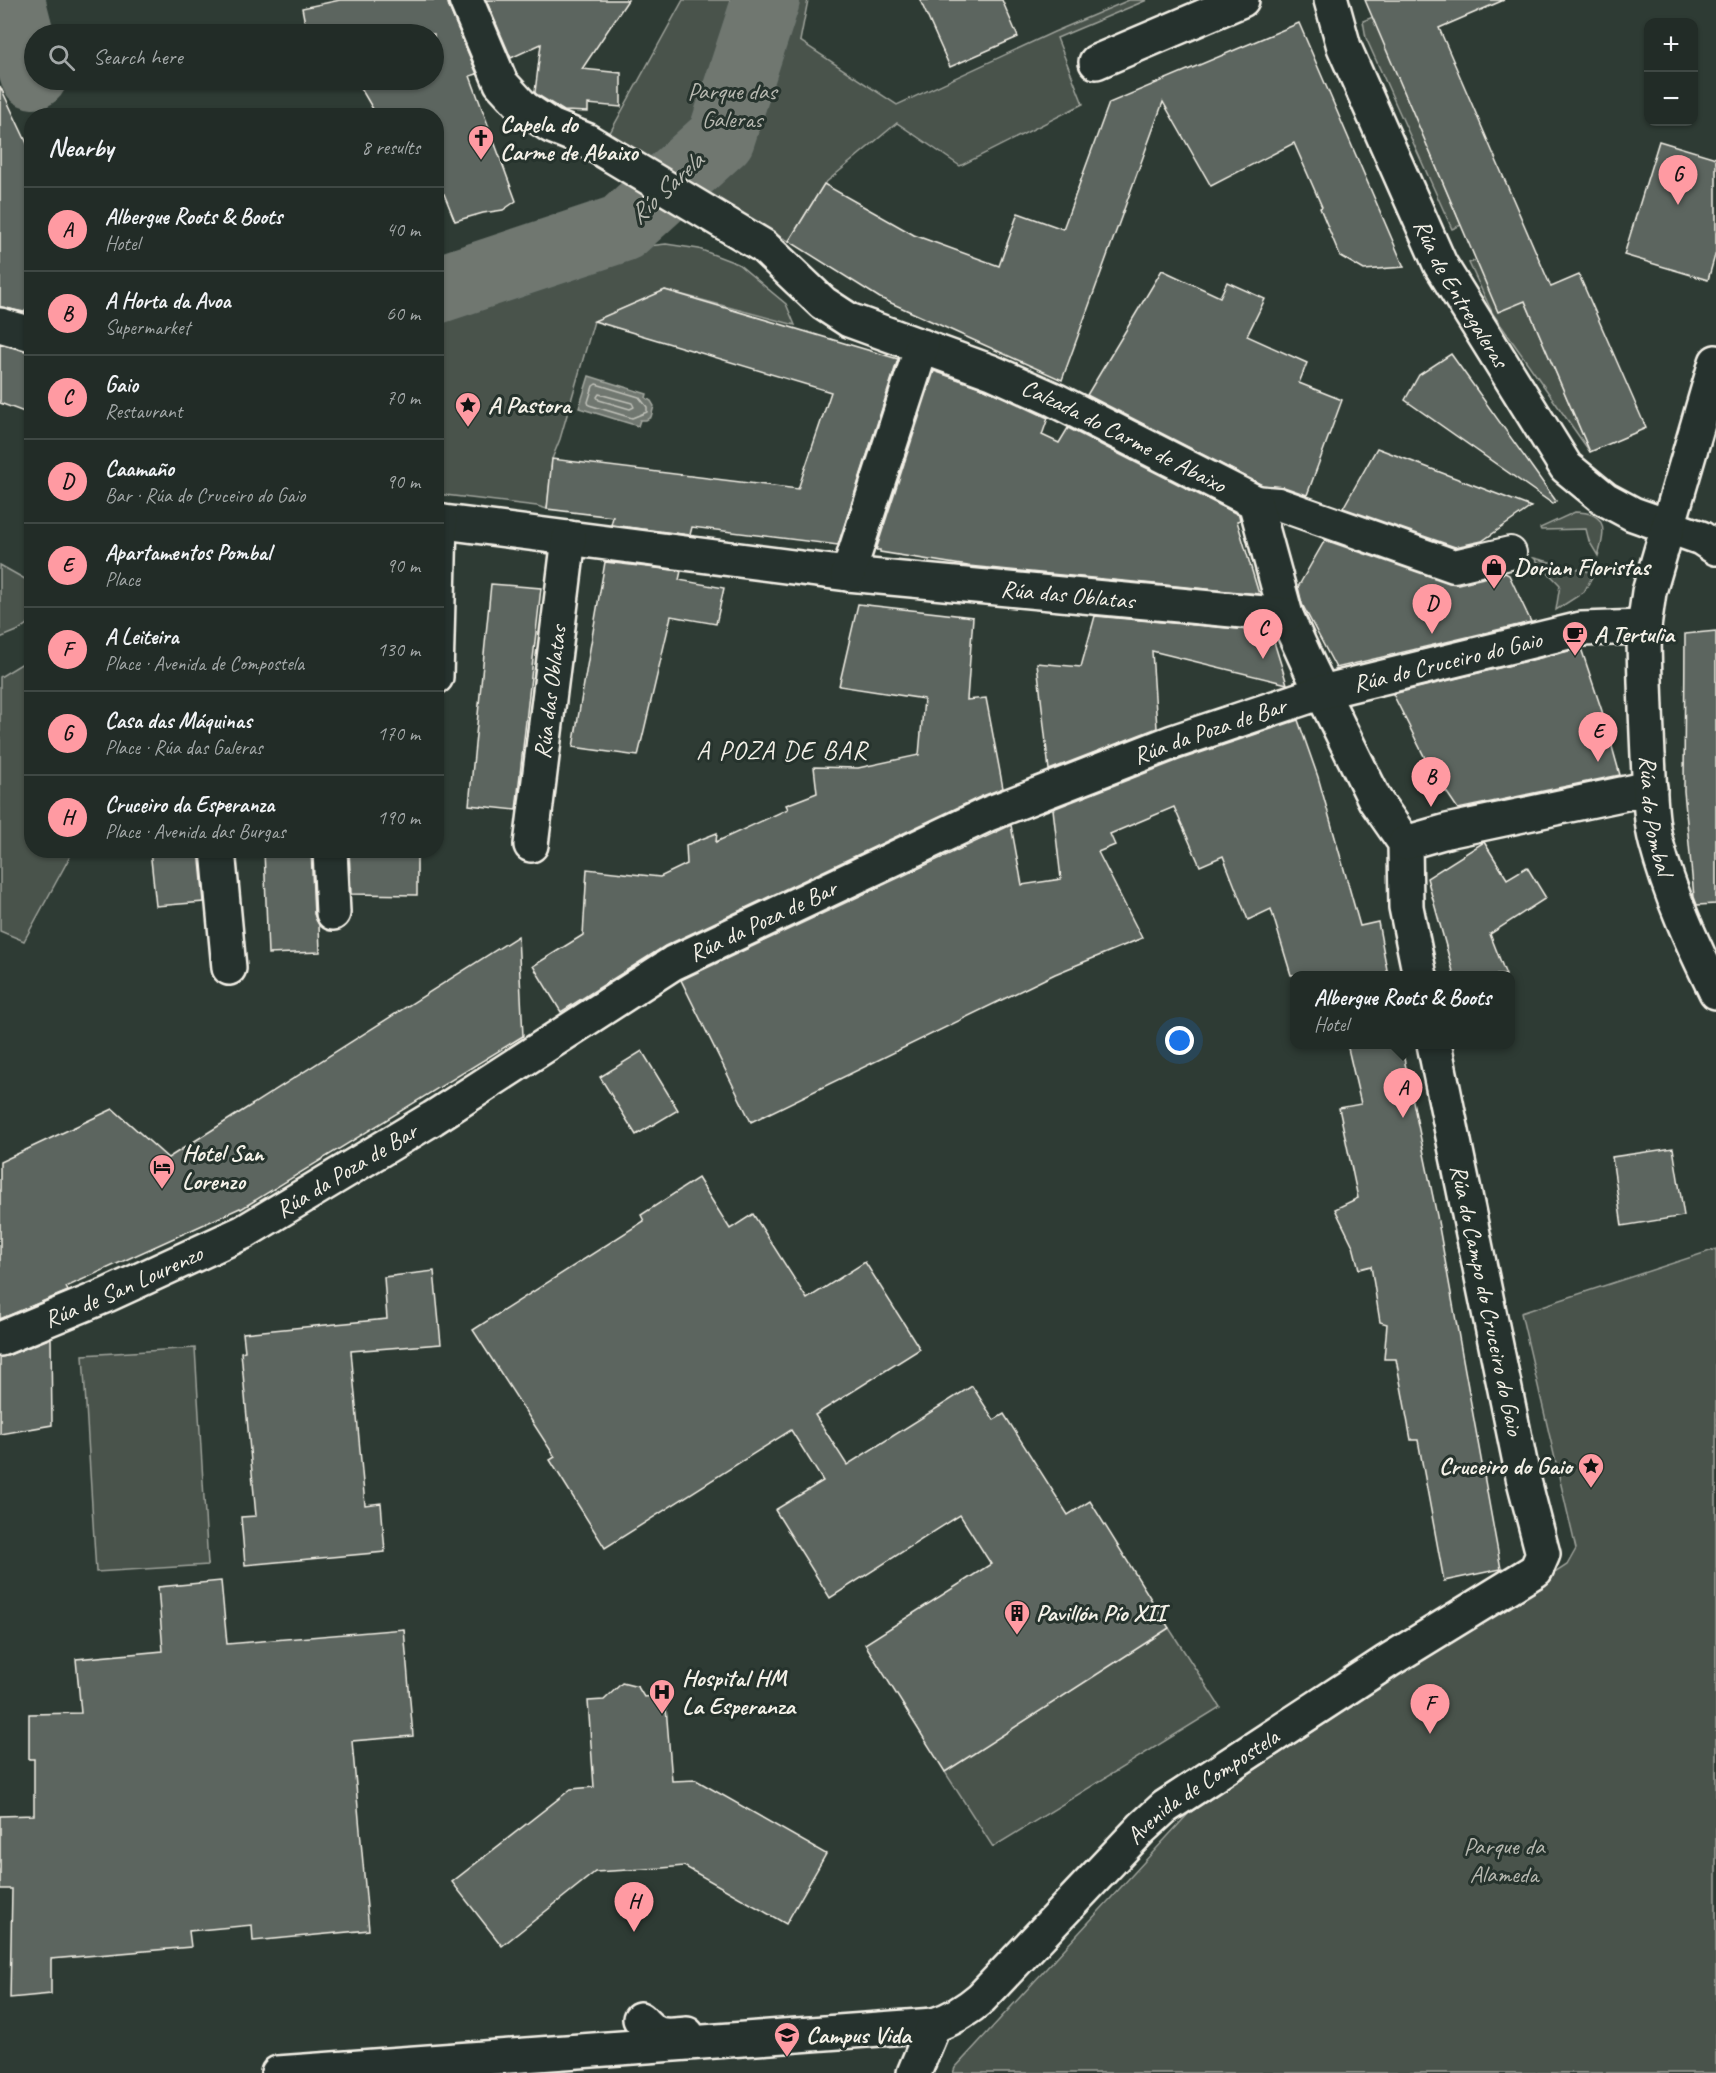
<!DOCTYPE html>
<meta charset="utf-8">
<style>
:root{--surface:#222c27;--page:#2a342f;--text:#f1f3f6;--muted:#a2a7a7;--line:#3f4844;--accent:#ff9aa2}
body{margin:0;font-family:Caveat,sans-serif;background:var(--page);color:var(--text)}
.controls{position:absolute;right:18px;top:18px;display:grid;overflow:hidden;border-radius:12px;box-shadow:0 2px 4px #0004}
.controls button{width:54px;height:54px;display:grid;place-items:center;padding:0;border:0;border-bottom:2px solid var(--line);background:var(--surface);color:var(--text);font:30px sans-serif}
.you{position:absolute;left:1180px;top:1041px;width:21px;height:21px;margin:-15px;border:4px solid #fff;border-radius:50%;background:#1a73e8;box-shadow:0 0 0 9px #1a73e833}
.badge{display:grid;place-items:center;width:39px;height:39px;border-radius:50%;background:var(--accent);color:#111;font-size:20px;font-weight:700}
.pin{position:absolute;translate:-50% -50px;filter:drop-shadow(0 2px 3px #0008)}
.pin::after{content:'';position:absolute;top:32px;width:21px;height:18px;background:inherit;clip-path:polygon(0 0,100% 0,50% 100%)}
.popup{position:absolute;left:1290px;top:971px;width:225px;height:78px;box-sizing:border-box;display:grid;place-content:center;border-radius:12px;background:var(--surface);filter:drop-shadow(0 2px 4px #0005);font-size:20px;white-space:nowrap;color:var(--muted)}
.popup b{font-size:22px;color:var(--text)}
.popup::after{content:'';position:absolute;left:50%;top:100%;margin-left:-12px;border:12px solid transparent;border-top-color:var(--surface)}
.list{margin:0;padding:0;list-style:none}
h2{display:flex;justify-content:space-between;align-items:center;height:78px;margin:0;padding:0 24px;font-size:26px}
h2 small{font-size:20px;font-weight:400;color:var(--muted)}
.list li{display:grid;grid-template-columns:39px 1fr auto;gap:18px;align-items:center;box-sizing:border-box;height:84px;padding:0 24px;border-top:2px solid var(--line)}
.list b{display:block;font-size:22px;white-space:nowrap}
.list p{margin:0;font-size:20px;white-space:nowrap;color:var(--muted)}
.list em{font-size:20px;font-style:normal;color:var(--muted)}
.icon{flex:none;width:33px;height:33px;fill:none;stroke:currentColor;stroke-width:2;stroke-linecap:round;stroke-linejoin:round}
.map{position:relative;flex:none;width:1716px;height:2073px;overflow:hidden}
.search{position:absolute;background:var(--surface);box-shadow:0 2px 4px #0004;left:24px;top:24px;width:420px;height:66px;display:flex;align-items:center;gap:15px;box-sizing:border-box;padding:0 21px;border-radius:33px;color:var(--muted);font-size:22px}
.panel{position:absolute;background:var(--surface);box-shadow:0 2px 4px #0004;left:24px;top:108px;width:420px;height:750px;border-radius:24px}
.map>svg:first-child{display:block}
</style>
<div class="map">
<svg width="1716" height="2073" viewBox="0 0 1716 2073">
<rect width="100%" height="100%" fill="#2e3b34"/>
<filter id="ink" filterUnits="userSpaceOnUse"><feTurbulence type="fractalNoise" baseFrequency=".0167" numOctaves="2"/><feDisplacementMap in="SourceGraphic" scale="12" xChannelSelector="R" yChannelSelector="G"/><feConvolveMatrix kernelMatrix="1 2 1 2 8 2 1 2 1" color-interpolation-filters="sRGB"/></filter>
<g filter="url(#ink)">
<!-- green -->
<g fill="#48524c" stroke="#9ea29a" stroke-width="1.5">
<path d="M683 0H808L800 41 897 105 1054 32 1129 0H1147L1057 38 1083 104 960 166 897 123 824 184 789 241 754 224 606 140Z"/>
<path d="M1373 17 1461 225 1452 229 1366 38 1363 21Z"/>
<path d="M666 244 699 249 738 264 786 304 795 325 665 290 594 321 560 439 552 459 547 509 537 506 437 494 436 306 590 255 622 249Z"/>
<path d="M1476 260 1525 301 1590 452 1493 314 1469 263Z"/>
<path d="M1575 512C1608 512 1606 531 1598 556L1589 541 1586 529 1541 530 1540 528Z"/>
<path d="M1534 558 1594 573 1584 592 1556 610 1560 585Z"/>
<path d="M0 565 32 583 31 621 17 631 0 638Z"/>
<path d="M31 658 32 850 73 851 24 941 0 931V677Z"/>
<path d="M1716 1249V2073H953L955 2068 1189 1813 1567 1565 1576 1549 1521 1313Z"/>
<path d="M195 1348 208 1565 96 1572 83 1355Z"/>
<path d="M1169 1628 1220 1707 993 1847 945 1772Z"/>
</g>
<!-- water -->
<path fill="#6f7770" stroke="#a4a8a0" stroke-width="1.5" d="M589 376 647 394 646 398 651 401 654 406 651 417 646 420H640L638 426 579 408Z"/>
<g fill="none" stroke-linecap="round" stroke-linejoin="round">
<!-- shore -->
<g stroke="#bfc0b8" stroke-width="1.5">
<path d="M596 384 639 397 647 407V412L632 418 589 405 588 402 593 386Z"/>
<path d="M599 394 632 403 634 407 630 409 599 400 597 397Z"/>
</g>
<!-- river -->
<g stroke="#6f7770" stroke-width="68">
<path d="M11 0 19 31 34 75"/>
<path d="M436 290 622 228 721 138 766 0"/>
</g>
</g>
<!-- building -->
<g fill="#5c655e" stroke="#f4f1e8" stroke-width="1.5">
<path d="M340 0H448L449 7 477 74 470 76 516 201 503 210 483 213 455 221 444 194 436 197V116H377L356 80H434V34H307L302 8Z"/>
<path d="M486 0H628L582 69 621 73V107L588 104V112L564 111 536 94 535 92 541 44 511 58Z"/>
<path d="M920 0H1002L1018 37 950 67Z"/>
<path d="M1365 0H1504L1439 28 1551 287 1579 275 1646 428 1590 452 1525 301 1498 312Z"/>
<path d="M1299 23 1404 267 1364 270 1340 256 1320 208 1322 207 1294 143 1211 186 1163 102 1062 380 880 298 789 241 824 184 914 235 999 266 1018 213 1063 229 1109 103Z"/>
<path d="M0 86 32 154V305L24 312 0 307Z"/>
<path d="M1659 141 1716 158V252L1708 280 1624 255Z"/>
<path d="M1162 270 1220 297 1227 282 1265 299 1247 336 1307 363 1299 383 1342 400 1307 495 1284 487 1262 485 1087 395Z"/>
<path d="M665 290 898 359 838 545 692 527 690 535 611 525 613 517 547 509 552 459 798 489 831 392 594 321Z"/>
<path d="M0 344 32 352V415L0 403Z"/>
<path d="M1451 354 1556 501 1553 504 1405 400 1419 375Z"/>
<path d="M934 371 985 389 1048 418 1042 435 1059 443 1068 428 1239 515 1240 520 1237 521 1259 594 968 566 880 552V550H876Z"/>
<path d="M1377 448 1531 507 1482 541 1455 547 1343 508Z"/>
<path d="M1325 540 1449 583 1458 584 1505 573 1509 575 1531 622 1336 668 1302 604 1298 587Z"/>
<path d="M605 562 681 571 679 580 724 588 716 624 671 616 638 756 573 747Z"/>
<path d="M491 584 541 588 516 810 469 805Z"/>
<path d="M858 604 973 617 967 700 986 698 1003 788 980 797 665 946 561 1012 533 966 583 935 587 869 660 877 687 864 686 845 717 833 716 842 788 809 786 805 817 793 814 767 858 768 919 755 924 699 839 686Z"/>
<path d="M1095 616 1271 632 1287 684 1152 651 1157 728 1049 770 1037 663 1081 667Z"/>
<path d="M1716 631V904L1697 905 1694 897 1684 791 1685 634Z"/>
<path d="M1581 648 1602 711 1620 775 1458 809 1429 766 1393 694Z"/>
<path d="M1298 720 1318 777 1360 926 1378 922 1388 975H1291L1271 909 1248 920 1223 856 1200 866 1174 807 1110 834 1115 845 1098 852 1142 938 1055 974 751 1122 681 980 1011 825 1022 885 1061 879 1053 809 1179 760Z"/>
<path d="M1484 842 1507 879 1527 867 1546 898 1490 934 1506 975H1454L1427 878Z"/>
<path d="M150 850H199L204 902 156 906Z"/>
<path d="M264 850H311L314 914 319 925 320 952 268 954Z"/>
<path d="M349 850H417V895L351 894Z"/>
<path d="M518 936 523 1036 241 1209 240 1208 66 1287 68 1291 0 1319V1162L113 1109 168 1158Z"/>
<path d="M1347 1044H1401L1437 1216 1501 1569 1444 1581 1418 1440H1411L1396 1359H1384L1387 1324 1380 1322 1371 1266 1359 1269 1353 1246 1335 1209 1358 1198 1339 1108 1361 1104Z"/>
<path d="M642 1051 678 1110 636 1135 600 1077Z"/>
<path d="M1673 1148 1684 1216 1622 1226 1612 1157Z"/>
<path d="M698 1178 730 1229 753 1214 807 1299 865 1262 920 1349 815 1415 847 1465 972 1386 994 1420 1004 1414 1068 1515 1090 1501 1169 1628 945 1772 865 1644 991 1564 960 1515 830 1598 775 1510 823 1481 791 1430 605 1548 550 1460 555 1457 473 1330 644 1221 641 1215Z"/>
<path d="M434 1271 441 1344 351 1351 365 1505 381 1503 385 1552 245 1565 241 1517 256 1516 241 1352 245 1351 243 1333 387 1319 384 1277Z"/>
<path d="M51 1338 52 1425 0 1434V1357L7 1356Z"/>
<path d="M221 1581 227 1644 404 1629 413 1736 352 1741 369 1930 253 1941 252 1925 189 1931 191 1947 51 1959V1994L10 1998 12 1889H0V1816L34 1815V1759H29V1714L81 1713 76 1659 163 1651 158 1587Z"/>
<path d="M622 1683 638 1687 644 1697 665 1695 672 1781 696 1780 826 1854 786 1924 684 1866 662 1868 595 1872 502 1946 452 1882 571 1789 594 1787 588 1701 604 1700Z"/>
</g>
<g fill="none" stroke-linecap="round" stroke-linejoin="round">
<!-- pedestrian casing -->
<g stroke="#f4f1e8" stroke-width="36">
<path id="pedestrian" d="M1255 502 1278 504 1454 566 1510 553"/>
</g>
<!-- minor casing -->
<g stroke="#f4f1e8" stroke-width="38">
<g id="minor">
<path id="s1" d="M466 0 501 83 524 108 551 126 586 140 763 246 823 303 849 320 992 372 1055 400 1255 502 1286 615 1310 668 1375 800 1405 843 1406 907 1420 976"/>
<path id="s2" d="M1331 0 1344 47 1440 264 1566 467 1605 499 1633 514 1701 538 1716 548"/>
<path d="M1096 62 1242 0"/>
<path d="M0 325 32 334"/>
<path id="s3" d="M436 521 848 574 1286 615"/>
<path d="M848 574 922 346"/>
<path d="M436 677 440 521"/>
<path d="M1405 843 1447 831 1650 788"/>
<path id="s4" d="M531 845 569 538"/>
<path d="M218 850 229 968"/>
<path d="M330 850 333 913"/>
<path id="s5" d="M0 1339 107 1295 244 1232 433 1118 673 963 988 814 1173 742 1322 692 1581 629 1644 627"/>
<path d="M640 2019C657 2038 662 2036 687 2034"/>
<path id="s6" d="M278 2073 934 2025C953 2019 966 2011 981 1998L1142 1828 1165 1807 1388 1661 1536 1570 1543 1554 1523 1477 1434 1044"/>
<path d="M914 2073 934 2025"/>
</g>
</g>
<!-- tertiary casing -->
<g stroke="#f4f1e8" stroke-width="38">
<g id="tertiary">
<path id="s7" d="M1644 627C1644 670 1646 713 1648 756 1650 784 1649 815 1656 842 1670 895 1692 943 1716 992"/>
</g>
</g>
<!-- secondary casing -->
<g stroke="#f4f1e8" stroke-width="38">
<path id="secondary" d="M1644 627 1649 592 1716 362"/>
</g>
<!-- pedestrian -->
<use href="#pedestrian" stroke="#26332d" stroke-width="32"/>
<!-- minor -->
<use href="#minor" stroke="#26332d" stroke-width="33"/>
<!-- tertiary -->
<use href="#tertiary" stroke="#26332d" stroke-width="33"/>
<!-- secondary -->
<use href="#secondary" stroke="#26332d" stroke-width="33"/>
</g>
</g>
<!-- icons -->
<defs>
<g id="church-pin" transform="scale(1.35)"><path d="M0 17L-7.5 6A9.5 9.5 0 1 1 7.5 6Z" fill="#ff9aa2" stroke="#26332d"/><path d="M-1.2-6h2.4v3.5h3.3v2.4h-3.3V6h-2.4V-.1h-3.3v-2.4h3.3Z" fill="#111"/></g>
<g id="sight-pin" transform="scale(1.35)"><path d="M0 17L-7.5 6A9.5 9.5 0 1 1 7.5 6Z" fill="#ff9aa2" stroke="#26332d"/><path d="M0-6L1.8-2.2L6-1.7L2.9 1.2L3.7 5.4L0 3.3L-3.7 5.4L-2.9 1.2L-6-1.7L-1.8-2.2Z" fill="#111"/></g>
<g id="shop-pin" transform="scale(1.35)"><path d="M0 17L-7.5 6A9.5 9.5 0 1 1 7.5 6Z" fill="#ff9aa2" stroke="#26332d"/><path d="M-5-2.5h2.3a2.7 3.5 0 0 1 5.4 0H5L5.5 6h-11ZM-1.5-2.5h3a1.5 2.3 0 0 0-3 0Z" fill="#111"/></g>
<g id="cafe-pin" transform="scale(1.35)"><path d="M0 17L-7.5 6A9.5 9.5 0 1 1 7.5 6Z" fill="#ff9aa2" stroke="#26332d"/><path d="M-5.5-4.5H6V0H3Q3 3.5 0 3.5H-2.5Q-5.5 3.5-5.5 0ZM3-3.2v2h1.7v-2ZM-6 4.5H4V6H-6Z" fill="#111"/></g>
<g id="hotel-pin" transform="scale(1.35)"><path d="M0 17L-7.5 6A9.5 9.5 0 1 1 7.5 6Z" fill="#ff9aa2" stroke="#26332d"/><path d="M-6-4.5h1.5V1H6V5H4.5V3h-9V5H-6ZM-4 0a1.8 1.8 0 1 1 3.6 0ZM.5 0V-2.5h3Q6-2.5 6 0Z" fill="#111"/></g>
<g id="building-pin" transform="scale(1.35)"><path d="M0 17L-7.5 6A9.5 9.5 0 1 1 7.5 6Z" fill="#ff9aa2" stroke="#26332d"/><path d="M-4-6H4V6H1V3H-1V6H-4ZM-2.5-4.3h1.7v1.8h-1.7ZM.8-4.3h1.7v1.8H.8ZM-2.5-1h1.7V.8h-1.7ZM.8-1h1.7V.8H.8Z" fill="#111"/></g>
<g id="hospital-pin" transform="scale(1.35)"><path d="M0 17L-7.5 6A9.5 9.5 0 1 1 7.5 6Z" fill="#ff9aa2" stroke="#26332d"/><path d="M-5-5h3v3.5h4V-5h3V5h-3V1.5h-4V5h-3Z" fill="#111"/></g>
<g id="university-pin" transform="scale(1.35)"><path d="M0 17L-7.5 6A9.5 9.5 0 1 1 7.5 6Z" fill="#ff9aa2" stroke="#26332d"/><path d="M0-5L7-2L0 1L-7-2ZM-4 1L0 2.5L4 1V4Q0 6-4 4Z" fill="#111"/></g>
</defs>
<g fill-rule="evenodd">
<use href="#church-pin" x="481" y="138"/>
<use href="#sight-pin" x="468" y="405"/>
<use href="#shop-pin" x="1494" y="567"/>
<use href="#cafe-pin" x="1575" y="634"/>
<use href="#hotel-pin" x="162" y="1167"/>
<use href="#sight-pin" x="1591" y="1466"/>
<use href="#building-pin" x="1017" y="1613"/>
<use href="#hospital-pin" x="662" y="1692"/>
<use href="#university-pin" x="787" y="2035"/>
</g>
<g text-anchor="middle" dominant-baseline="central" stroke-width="6" stroke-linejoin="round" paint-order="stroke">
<!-- park labels -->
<g font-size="24" fill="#b8b9b1" stroke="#26332d">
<text x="732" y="91">Parque das<tspan x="732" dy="28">Galeras</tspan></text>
<text x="1504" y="1846">Parque da<tspan x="1504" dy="28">Alameda</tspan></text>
</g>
<!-- poi labels -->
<g font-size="24" font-weight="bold" fill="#f4f1e8" stroke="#26332d" text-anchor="start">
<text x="500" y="124">Capela do<tspan x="500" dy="28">Carme de Abaixo</tspan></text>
<text x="488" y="405">A Pastora</text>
<text x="1514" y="567">Dorian Floristas</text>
<text x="1594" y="634">A Tertulia</text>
<text x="182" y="1153">Hotel San<tspan x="182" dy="28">Lorenzo</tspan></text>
<text x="1572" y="1466" text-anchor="end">Cruceiro do Gaio</text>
<text x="1036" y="1613">Pavillón Pío XII</text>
<text x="682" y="1678">Hospital HM<tspan x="682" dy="28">La Esperanza</tspan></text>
<text x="806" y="2035">Campus Vida</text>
</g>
<!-- street labels -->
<g font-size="24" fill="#f4f1e8" stroke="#26332d">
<text stroke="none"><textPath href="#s2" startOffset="322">Rúa de Entregaleras</textPath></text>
<text stroke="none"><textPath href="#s1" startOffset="813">Calzada do Carme de Abaixo</textPath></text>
<text stroke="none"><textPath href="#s3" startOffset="636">Rúa das Oblatas</textPath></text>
<text stroke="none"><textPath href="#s5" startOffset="1606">Rúa do Cruceiro do Gaio</textPath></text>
<text stroke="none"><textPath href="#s4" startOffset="154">Rúa das Oblatas</textPath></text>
<text stroke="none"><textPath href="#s5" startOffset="1358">Rúa da Poza de Bar</textPath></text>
<text stroke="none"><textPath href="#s7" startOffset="189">Rúa do Pombal</textPath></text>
<text stroke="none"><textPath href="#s5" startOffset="872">Rúa da Poza de Bar</textPath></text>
<text stroke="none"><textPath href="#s5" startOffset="386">Rúa da Poza de Bar</textPath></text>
<text stroke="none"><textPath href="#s5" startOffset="134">Rúa de San Lourenzo</textPath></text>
<text transform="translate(1487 1300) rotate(78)">Rúa do Campo do Cruceiro do Gaio</text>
<text stroke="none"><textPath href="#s6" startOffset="1020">Avenida de Compostela</textPath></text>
</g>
<!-- water labels -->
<g font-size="26" font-style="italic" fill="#b8bab2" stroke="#26332d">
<text transform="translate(666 188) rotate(-43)">Río Sarela</text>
</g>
<!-- neighbourhood labels -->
<g font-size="26" letter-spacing="1.5" fill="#f4f1e8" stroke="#26332d">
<text x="782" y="750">A POZA DE BAR</text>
</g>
</g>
</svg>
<div class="controls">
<button>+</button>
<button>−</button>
</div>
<div class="you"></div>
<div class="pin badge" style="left:1403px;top:1118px">A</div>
<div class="popup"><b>Albergue Roots &amp; Boots</b>Hotel</div>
<div class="pin badge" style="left:1431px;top:807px">B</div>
<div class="pin badge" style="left:1263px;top:659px">C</div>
<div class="pin badge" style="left:1432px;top:634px">D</div>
<div class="pin badge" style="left:1598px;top:762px">E</div>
<div class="pin badge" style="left:1430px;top:1734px">F</div>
<div class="pin badge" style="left:1678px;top:205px">G</div>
<div class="pin badge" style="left:634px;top:1932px">H</div>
<div class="search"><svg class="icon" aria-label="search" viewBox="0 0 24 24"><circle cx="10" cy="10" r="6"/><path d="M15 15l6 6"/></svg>Search here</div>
<section class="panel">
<h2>Nearby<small>8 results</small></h2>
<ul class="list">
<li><span class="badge">A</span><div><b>Albergue Roots &amp; Boots</b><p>Hotel</p></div><em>40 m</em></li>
<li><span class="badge">B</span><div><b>A Horta da Avoa</b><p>Supermarket</p></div><em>60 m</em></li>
<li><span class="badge">C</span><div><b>Gaio</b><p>Restaurant</p></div><em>70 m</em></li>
<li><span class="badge">D</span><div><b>Caamaño</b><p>Bar · Rúa do Cruceiro do Gaio</p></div><em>90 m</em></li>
<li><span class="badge">E</span><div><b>Apartamentos Pombal</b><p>Place</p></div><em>90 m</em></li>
<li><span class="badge">F</span><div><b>A Leiteira</b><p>Place · Avenida de Compostela</p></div><em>130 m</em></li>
<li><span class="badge">G</span><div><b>Casa das Máquinas</b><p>Place · Rúa das Galeras</p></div><em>170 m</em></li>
<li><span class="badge">H</span><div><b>Cruceiro da Esperanza</b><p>Place · Avenida das Burgas</p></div><em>190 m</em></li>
</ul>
</section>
</div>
